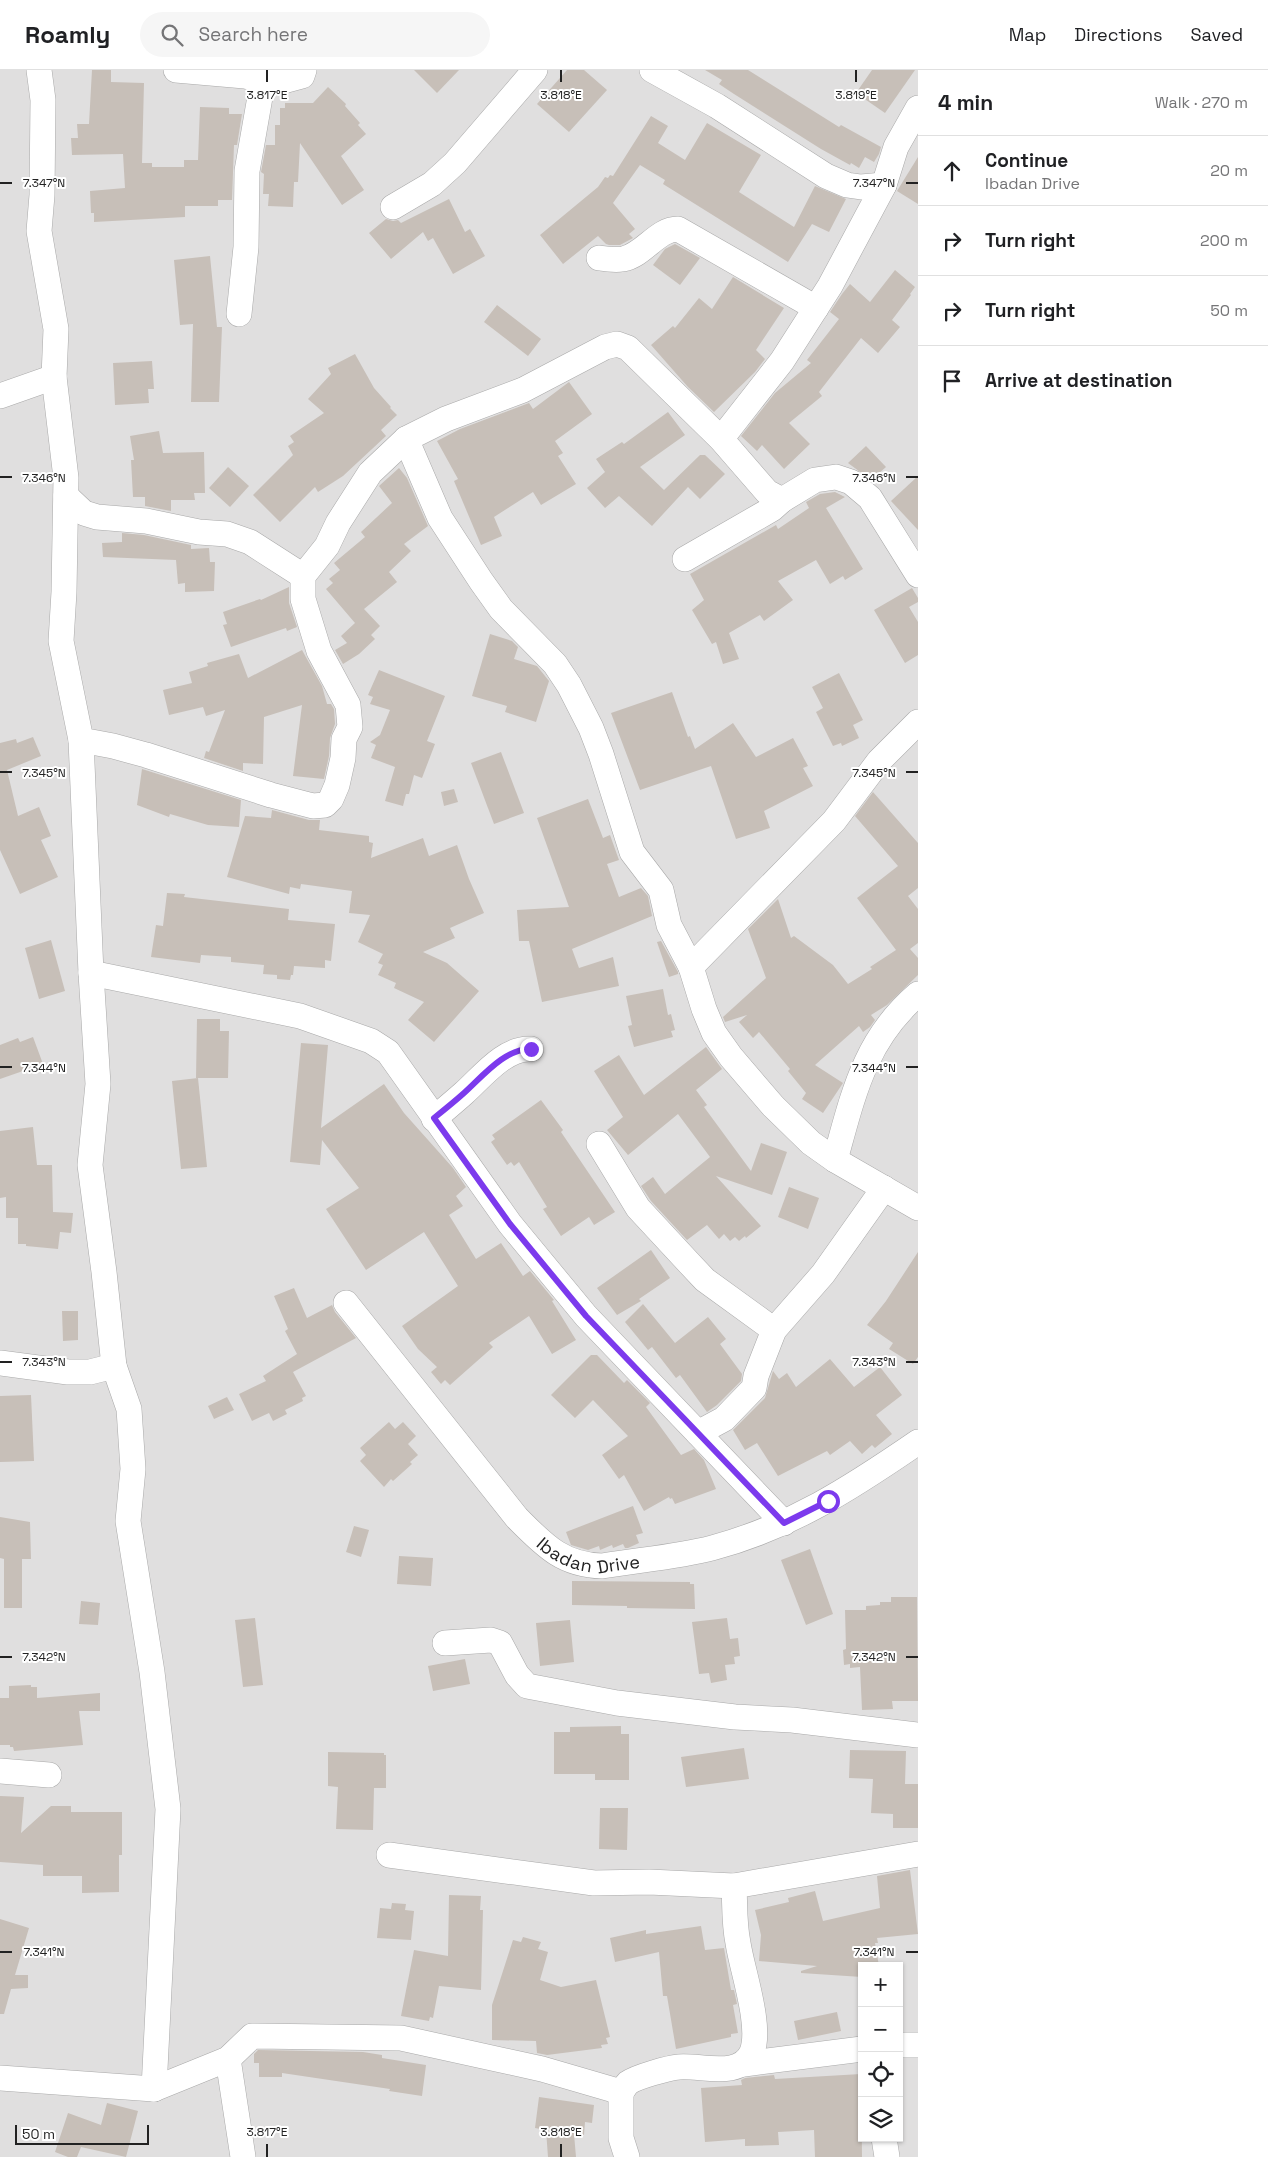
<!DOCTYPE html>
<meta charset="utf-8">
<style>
:root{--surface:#fff;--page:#f6f6f6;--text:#202124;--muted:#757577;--line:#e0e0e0}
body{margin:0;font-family:"Space Grotesk",sans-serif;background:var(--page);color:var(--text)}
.controls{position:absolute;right:15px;bottom:15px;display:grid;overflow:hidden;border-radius:0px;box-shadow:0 1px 4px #0004}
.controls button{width:45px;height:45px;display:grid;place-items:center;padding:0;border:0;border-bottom:1px solid var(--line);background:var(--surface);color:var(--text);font:25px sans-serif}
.scale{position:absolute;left:15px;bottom:12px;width:134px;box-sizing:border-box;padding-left:5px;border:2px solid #222;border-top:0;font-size:14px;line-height:18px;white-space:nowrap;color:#222;-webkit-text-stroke:4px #fff;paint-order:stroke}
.stop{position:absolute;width:15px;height:15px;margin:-11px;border:4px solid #7c3aed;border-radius:50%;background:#fff}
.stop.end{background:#7c3aed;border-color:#fff;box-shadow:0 1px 5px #0008}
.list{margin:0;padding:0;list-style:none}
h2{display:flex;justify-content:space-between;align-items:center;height:65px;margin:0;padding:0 20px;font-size:21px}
h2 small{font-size:16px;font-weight:400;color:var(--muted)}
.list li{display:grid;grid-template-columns:32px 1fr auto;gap:15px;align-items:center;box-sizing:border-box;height:70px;padding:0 20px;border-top:1px solid var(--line)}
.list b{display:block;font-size:19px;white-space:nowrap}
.list p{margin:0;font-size:16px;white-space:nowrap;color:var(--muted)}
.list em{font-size:16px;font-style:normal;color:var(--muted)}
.icon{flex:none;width:28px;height:28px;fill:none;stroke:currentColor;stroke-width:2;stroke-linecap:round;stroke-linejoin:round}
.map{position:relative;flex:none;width:918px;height:2087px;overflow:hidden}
header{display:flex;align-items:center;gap:30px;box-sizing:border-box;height:70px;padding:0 25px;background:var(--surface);border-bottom:1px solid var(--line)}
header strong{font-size:24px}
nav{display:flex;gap:28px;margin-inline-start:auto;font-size:18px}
.search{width:350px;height:45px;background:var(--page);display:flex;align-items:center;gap:12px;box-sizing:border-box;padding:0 18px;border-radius:28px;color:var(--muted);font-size:19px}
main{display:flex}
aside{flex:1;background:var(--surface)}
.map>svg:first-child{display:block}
</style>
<header>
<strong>Roamly</strong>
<div class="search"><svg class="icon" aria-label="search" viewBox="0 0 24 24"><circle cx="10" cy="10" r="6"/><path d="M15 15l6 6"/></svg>Search here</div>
<nav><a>Map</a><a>Directions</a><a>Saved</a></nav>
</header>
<main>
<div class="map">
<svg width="918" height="2087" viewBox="0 0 918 2087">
<rect width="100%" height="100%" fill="#f2efe9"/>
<!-- residential -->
<path fill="#e0dfdf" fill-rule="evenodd" d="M0 0H918V2087H0ZM862 1896H899V2068H862Z"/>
<!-- building -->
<g fill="#c7bfb8">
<path d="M92 0H111V12L144 13 142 93H152V97H184V90H198L200 37 229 38V44H242L237 75H234L232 130H218V136H185V147L94 152V143H91L90 121 125 118 123 84 72 85 71 68H78L77 54H89Z"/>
<path d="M414 0H459L437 23Z"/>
<path d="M567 0H584L607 20 569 62 537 34Z"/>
<path d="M705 0H748L839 57 841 55 881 77 879 84 874 92 865 87 859 98 851 93 850 95 821 79 734 24 719 14 722 10Z"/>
<path d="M872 0H915L885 43 856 23Z"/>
<path d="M328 17 346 34 345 36 360 53 358 55 366 64 341 86 364 120 342 135 300 73 298 112H294L293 137 268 136 269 124H263L264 104 261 102 266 75H275V55H280V38H285V33H313Z"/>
<path d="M651 46 668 56 658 73 685 90 707 53 761 85 739 122 794 157 815 116 846 129 829 162 812 154 788 192 663 114 665 110 640 95 613 133 635 159 629 164 633 168 620 175H609L606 174 598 166 563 194 540 165 598 117 605 107 608 108 610 105 613 106Z"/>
<path d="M918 87V134L897 121Z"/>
<path d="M449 129 465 162 470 159 485 186 453 204 433 168 428 171 423 162 391 189 369 163 386 149 393 151 398 150 401 153Z"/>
<path d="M675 174 700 188 680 215 653 195 665 179Z"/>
<path d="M210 186 217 257H222L219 332H191L193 254 180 255 174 190Z"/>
<path d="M895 200 915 217 910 224 911 225 892 250 900 257 878 283 861 268 819 322 822 326 789 353 810 374 784 399 762 375 757 381 741 366 775 323 811 293 807 290 839 249 830 242 842 224 850 214 870 232Z"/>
<path d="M733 207 784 238 756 280 765 289 755 302 714 342 688 317 651 275 673 256 675 258 699 228 712 239Z"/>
<path d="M497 235 541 269 528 286 484 252Z"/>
<path d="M355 284 374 318 391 337 390 338 397 345 381 360 386 366 343 406 318 422 315 417 280 452 253 425 293 385 288 376 294 372 290 366 324 343 308 329 331 304 328 298Z"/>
<path d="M152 291 154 319H148L149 333 115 335 113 293Z"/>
<path d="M569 312 592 344 555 371 563 383 558 386 576 414 541 435 533 422 494 447 502 466 481 475 454 411 458 409 437 371 460 359 529 333 533 339Z"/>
<path d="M668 342 685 365 640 397 664 420 700 385H705L725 404 700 429 688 417 652 456 619 426 605 438 587 418 605 402 596 389 622 372 624 374Z"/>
<path d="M159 361 163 383 204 382 205 423H194L195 430H171V441L145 436V427H133L131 390H134L130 366Z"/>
<path d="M866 376 886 397 871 410 848 393Z"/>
<path d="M228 397 249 416 230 437 209 418Z"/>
<path d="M399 398 407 408 428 456 404 474 411 481 389 502 397 512 364 539 380 556 371 565 375 569 359 584 343 594 335 580 347 573 341 566 355 553 326 519 333 513 329 509 340 500 334 493 365 467 361 462 392 433 379 416Z"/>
<path d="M918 406V460L891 431Z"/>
<path d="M835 422 845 427 826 438 863 499 845 510 843 506 830 514 816 490 778 511 793 530 764 551 760 545 729 563 739 589 723 594 716 572 712 574 692 540 704 530 690 504 776 455 778 459 809 438 806 432 820 424Z"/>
<path d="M122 463 144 465 191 475V479L209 478 210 492H215L214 521 185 522V513L178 514 176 490 103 487 102 473 122 472Z"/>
<path d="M289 517V533L297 557 287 561 286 558 231 577 223 555 227 554 223 542 260 529 261 530Z"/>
<path d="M912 518 918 528V532L909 537 918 552V585L905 593 874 540Z"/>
<path d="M490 564 512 571 518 577 514 589 537 596 549 611 536 652 505 642 507 636 472 626Z"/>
<path d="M302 580 322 616 327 634H331L334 639 335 654 330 668 329 686 324 709 293 706 302 635 264 647 263 694 243 693V701L204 688 206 681 209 682 225 640 206 646 203 637 169 645 163 620 192 613 189 602 208 596 207 593 239 584 248 608Z"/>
<path d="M379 600 445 626 427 671 435 674 422 708 414 705 409 724H406L403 736 385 731 395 697 371 688 376 675 370 672 380 665 390 640 370 634 373 627 368 625Z"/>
<path d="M839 603 863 650 853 655 859 668 842 676 841 673 833 676 816 642 823 638 812 617Z"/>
<path d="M672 622 688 667 690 666 695 679 733 653 756 687 793 668 808 696 803 698 813 716 764 741 770 758 736 769 711 696 640 720 611 643Z"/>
<path d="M33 667 41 686 7 700 18 746 39 737 51 766 41 770 58 807 20 824 0 780V673L16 669 17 673Z"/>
<path d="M501 682 524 743 494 754 471 693Z"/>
<path d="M142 699 241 730 239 757 208 755 170 744 169 747 137 735Z"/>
<path d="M454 719 458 732 444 736 441 722Z"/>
<path d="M873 722 918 773V818L908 826 918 839V873L910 879 918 888V905L887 935 871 945 875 950 870 957 863 962 859 956 815 995 843 1013 823 1043 802 1029 806 1023 788 1001 790 999 759 962 753 968 739 952 747 945 725 952 723 947 766 908 748 859 778 829 791 868 794 866 833 895 848 914 872 899 870 897 896 880 857 828 898 796 855 746Z"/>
<path d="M588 729 603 768 610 765 619 790 607 794 619 827 641 818 648 826 652 846 572 879 579 898 613 887 619 916 542 932 529 871H519L517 840 569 837 537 748Z"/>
<path d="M272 740 309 750H320L319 760 369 766V772L373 773 371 788 423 768 429 786 457 775 469 809 484 843 450 858 455 868 423 882 447 893 479 921 434 972 408 950 424 932 394 918 396 913 378 905 383 895 378 893 383 884 358 872 370 845 349 843 352 821 301 814 300 819 290 817 289 824 227 807 245 746 271 748Z"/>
<path d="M167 823 185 824 184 827 289 839 288 850 335 854 331 891 325 890V898L294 896 293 905H291L290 910 277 909V905L263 904 264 895 231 892V887L201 885 200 893 151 887 156 855 163 856Z"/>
<path d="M51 870 65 921 39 929 25 878Z"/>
<path d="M661 871 678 902V904L669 907 657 872Z"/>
<path d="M663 919 668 945 671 944 675 960 671 961 673 967 634 977 628 956 632 955 626 926Z"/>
<path d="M197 949H220V961H229L228 1008H196Z"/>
<path d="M33 967 43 994 0 1009V975L18 968 20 972Z"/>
<path d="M301 973 328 975 321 1058 384 1014 404 1043 453 1098 466 1117 456 1126 463 1136 449 1145 476 1189 501 1173 523 1206 530 1201 554 1230 552 1231 576 1270 552 1284 529 1246 489 1273 493 1277 450 1315 445 1310 441 1314 431 1302 437 1297 418 1279 402 1256 458 1216 424 1162 366 1200 326 1139 359 1118 322 1070 320 1095 290 1092Z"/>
<path d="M706 977 722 999 696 1020 707 1035 704 1037 751 1101 761 1073 787 1082 772 1125 716 1106 761 1156 746 1168 745 1166 739 1171 735 1167 730 1171 724 1164 719 1169 707 1155 687 1170 651 1131 641 1116 653 1107 665 1124 710 1087 678 1044 628 1085 607 1060 623 1047 594 1001 619 985 644 1025Z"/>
<path d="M198 1008 207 1097 181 1099 172 1011Z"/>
<path d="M541 1030 563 1060 561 1062 615 1142 594 1155 589 1147 561 1166 543 1139 547 1137 519 1092 514 1096 511 1092 507 1095 491 1072 495 1069 492 1065Z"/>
<path d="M33 1057 37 1095H52L53 1142 73 1143 71 1163 60 1162 58 1179 26 1176V1174H18V1148H6V1127L0 1128V1061Z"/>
<path d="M789 1117 819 1128 808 1159 778 1147Z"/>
<path d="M651 1180 670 1208 639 1229 641 1231 617 1245 597 1218Z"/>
<path d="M918 1182V1287L913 1294 889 1279 893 1273 867 1255 886 1231Z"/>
<path d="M294 1218 307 1248 332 1235 335 1242 356 1268 293 1302 306 1326 302 1328 303 1331 285 1340 287 1344 273 1351 269 1343 252 1351 239 1324 266 1311 263 1306 297 1284 285 1261 288 1259 274 1226Z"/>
<path d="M643 1234 675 1273 708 1247 726 1269 720 1274 742 1304 741 1311 717 1335 707 1342 680 1305 676 1308 652 1277 648 1280 625 1252Z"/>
<path d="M62 1241H78V1270L63 1271Z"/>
<path d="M591 1285H597L624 1313 627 1310 650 1333 646 1337 681 1385 694 1379 704 1390 716 1419 675 1434 672 1428 670 1429 669 1427 644 1441 624 1405 619 1409 602 1385 628 1366 593 1330 575 1348 551 1325Z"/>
<path d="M830 1289 854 1317 880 1297 902 1325 876 1345 892 1364 875 1378 872 1375 862 1384 850 1371 830 1385 827 1381 778 1406 757 1373 745 1380 733 1360 765 1328 773 1301 779 1309 787 1303 796 1317Z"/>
<path d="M31 1325 34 1391 0 1392V1326Z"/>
<path d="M227 1327 234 1340 214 1349 208 1336Z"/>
<path d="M389 1352 395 1359 403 1352 416 1366 408 1374 418 1385 410 1392 412 1394 393 1411 391 1409 384 1417 360 1391 366 1385 360 1378Z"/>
<path d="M633 1436 643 1463 636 1465 639 1473 628 1478H625L623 1474 613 1478 612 1475 600 1480 599 1476 588 1480 571 1475 566 1462Z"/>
<path d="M0 1447 30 1452 31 1489H22V1538H4V1489L0 1488Z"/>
<path d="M354 1456 369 1460 361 1487 346 1482Z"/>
<path d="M810 1479 833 1544 806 1555 781 1490Z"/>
<path d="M399 1486 433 1488 431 1516 397 1514Z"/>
<path d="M572 1511 690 1512V1514H694L695 1539 627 1538V1536L572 1535Z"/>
<path d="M891 1527H917L918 1631H892L893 1639 862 1640 860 1597 850 1598V1594L844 1595 843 1580 846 1579 845 1540H866V1536L880 1535V1532H891Z"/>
<path d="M81 1531 100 1533 98 1555 79 1554Z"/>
<path d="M255 1548 263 1615 243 1617 235 1550Z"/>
<path d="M727 1548 730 1569 738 1568 740 1586 734 1587 735 1594 725 1595 727 1610 711 1613 709 1603 699 1604 692 1552Z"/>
<path d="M570 1550 574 1592 540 1596 536 1553Z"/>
<path d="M465 1589 470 1614 433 1621 428 1596Z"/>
<path d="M31 1615V1617H37V1628L100 1623V1641H79L83 1675 14 1681 13 1677H10V1675H0V1628H9V1616Z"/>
<path d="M621 1656V1664H629V1710H595V1704H554V1662H570V1657Z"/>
<path d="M744 1678 749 1709 686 1717 681 1687Z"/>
<path d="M850 1680 906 1681 905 1714H918V1758H893V1744L871 1743 873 1709 849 1708Z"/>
<path d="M328 1682 384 1683V1685H386V1718H374L373 1760 336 1759 338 1717 328 1716Z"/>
<path d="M0 1726 24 1727 21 1763 51 1736H71V1742H122V1785H119V1822L82 1823V1806H43V1795L0 1792Z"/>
<path d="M600 1738H628L627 1780 599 1779Z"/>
<path d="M910 1800 918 1864 877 1868 878 1873H875L879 1896H862V1907L801 1903V1901L817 1896 759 1891 761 1865 755 1840 789 1832 788 1828 815 1821 823 1851 880 1838 877 1806Z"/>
<path d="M449 1825 481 1826 480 1840H483L481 1920 439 1916 433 1948 430 1947 429 1951 401 1946 414 1880 448 1886Z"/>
<path d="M392 1833 406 1834 405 1840 414 1841 411 1870 377 1868 380 1838 391 1839Z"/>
<path d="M0 1849 29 1858 15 1905H28V1918L11 1919 4 1944H0Z"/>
<path d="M701 1856 705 1880 724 1878 731 1920H734L737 1934 733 1935 738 1963 731 1964V1967L676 1979 667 1926H663L659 1882 615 1892 610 1868 646 1860V1864Z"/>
<path d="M523 1867 541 1872 538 1879 548 1882 540 1910 561 1917 596 1910 610 1967 606 1968 608 1974 601 1975 602 1978 547 1985 537 1983 536 1971 492 1970V1935L513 1870 521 1872Z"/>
<path d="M837 1942 841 1961 798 1970 794 1951Z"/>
<path d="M258 1980 363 1982 382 1985V1988L426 1995 422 2026 389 2021 390 2019 282 2003V2007H259V1993H254V1984Z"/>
<path d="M861 2004 862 2087H815L814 2060 778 2062 779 2075 745 2076V2069L705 2072 701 2018 742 2015 741 2010 745 2008 774 2005 775 2009Z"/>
<path d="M539 2027 594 2035 592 2053 585 2052 584 2065 574 2064 576 2087H548L546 2060 535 2058Z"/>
<path d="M107 2033 138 2041 126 2087 81 2077 77 2087H68L55 2082 68 2043 101 2055Z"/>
</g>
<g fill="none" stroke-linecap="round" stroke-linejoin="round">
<!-- minor casing -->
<g stroke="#a9a9a9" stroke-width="26">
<g id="minor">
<path d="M39 0 43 30 42 125 39 161 56 259 54 307 66 408 64 522 61 571 81 670 113 676 146 685 271 725 313 736 325 735 331 729 337 715 343 688 344 669 350 657 348 635 319 581 303 529V506L327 476 338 453 370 403 406 369 446 349 523 320 605 277 617 274 628 278 721 369 767 422 782 430 815 410 836 407 851 412 870 428 918 505"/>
<path d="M176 0 245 6 276 13 302 6 304 0"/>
<path d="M652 0 717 36 826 106 847 115 861 117 884 115"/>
<path d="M393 137 432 114 455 93 535 0"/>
<path d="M599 188C606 189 616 190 623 189 644 185 657 159 678 159L816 238"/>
<path d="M239 244 246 177 247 101 263 10"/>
<path d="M0 326 54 307"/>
<path d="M406 369 440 448 481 511 501 539 555 594 569 615 591 658 601 684 632 782 661 820 669 855 691 897 704 939 714 963 731 987 773 1036 811 1073 835 1090 918 1138"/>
<path d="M721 369 782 291 830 216 884 115 896 77 918 38"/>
<path d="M66 426 84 443 97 447 146 451 199 462 227 464 250 472 303 506"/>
<path d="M685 489 772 439 782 430"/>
<path d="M81 670 91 903 98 1014 90 1095 104 1202 114 1296 129 1339 133 1399 128 1451 152 1602 168 1739 154 2019"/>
<path d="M691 897 834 751 879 691 918 652"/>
<path d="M91 903 300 946 371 971 388 982 510 1154 586 1246 784 1453"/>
<path d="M434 1049C444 1040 454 1032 464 1023 481 1008 505 977 531 979"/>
<path d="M599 1074 638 1138 689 1193 705 1210 774 1260"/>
<path d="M835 1090C853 1026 864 970 918 924"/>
<path id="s1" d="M346 1233 517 1448C544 1475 562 1495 602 1496 637 1490 678 1487 712 1478 791 1457 851 1418 918 1372"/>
<path d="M0 1293 68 1302H90L114 1296"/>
<path d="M698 1363 724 1349 754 1318 756 1306 774 1260 823 1204 884 1118"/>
<path d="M445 1573 491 1570 500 1573 517 1605 527 1616 617 1633 735 1647 792 1650 918 1665"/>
<path d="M0 1701 49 1705"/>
<path d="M389 1785 594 1813 649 1812 734 1816"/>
<path d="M899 1975H918"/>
<path d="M228 1989 243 2087"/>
<path d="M744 1994 862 1979"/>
<path d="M0 2008 154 2019 228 1989 252 1966 401 1968 542 1999 621 2022"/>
<path d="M621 2022C623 2020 626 2015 628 2013 636 2007 668 1998 679 1997 702 1995 740 2009 752 1982 762 1956 742 1900 738 1873 734 1854 735 1835 734 1816L918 1784"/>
<path d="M621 2022V2068L627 2087"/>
<path d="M884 2068 887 2087"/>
</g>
</g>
<!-- minor -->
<use href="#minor" stroke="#fff" stroke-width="25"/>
</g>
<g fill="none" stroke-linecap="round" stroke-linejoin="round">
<!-- route -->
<path stroke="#7c3aed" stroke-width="6" d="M531 979C505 978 481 1008 464 1023 454 1032 444 1040 434 1048L510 1154 586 1246 784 1453 828 1431"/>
</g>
<!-- ticks -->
<path fill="none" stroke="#222" stroke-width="2" d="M267 0V12M561 0V12M856 0V12M0 113H12M906 113H918M0 407H12M906 407H918M0 702H12M906 702H918M0 997H12M906 997H918M0 1292H12M906 1292H918M0 1587H12M906 1587H918M0 1882H12M906 1882H918M267 2074V2087M561 2074V2087"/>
<g text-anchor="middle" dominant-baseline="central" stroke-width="4" stroke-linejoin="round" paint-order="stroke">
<!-- street labels -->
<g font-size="18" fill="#222" stroke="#fff">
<text stroke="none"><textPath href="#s1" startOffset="360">Ibadan Drive</textPath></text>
</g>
</g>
<g font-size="12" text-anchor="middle" fill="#222" stroke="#fff" stroke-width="4" stroke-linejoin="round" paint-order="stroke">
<text x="267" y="29">3.817°E</text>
<text x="561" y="29">3.818°E</text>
<text x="856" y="29">3.819°E</text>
<text x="44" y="117">7.347°N</text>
<text x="874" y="117">7.347°N</text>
<text x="44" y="412">7.346°N</text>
<text x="874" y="412">7.346°N</text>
<text x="44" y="707">7.345°N</text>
<text x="874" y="707">7.345°N</text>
<text x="44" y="1002">7.344°N</text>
<text x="874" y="1002">7.344°N</text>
<text x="44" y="1296">7.343°N</text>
<text x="874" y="1296">7.343°N</text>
<text x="44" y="1591">7.342°N</text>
<text x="874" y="1591">7.342°N</text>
<text x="44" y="1886">7.341°N</text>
<text x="874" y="1886">7.341°N</text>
<text x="267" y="2066">3.817°E</text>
<text x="561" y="2066">3.818°E</text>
</g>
</svg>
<div class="controls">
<button>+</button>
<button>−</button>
<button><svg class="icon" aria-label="locate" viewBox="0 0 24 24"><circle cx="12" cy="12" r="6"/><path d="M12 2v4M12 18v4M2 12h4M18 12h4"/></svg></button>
<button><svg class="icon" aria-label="layers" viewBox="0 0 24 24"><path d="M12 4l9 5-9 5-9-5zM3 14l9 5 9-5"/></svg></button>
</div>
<div class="scale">50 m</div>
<div class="stop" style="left:828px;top:1431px"></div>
<div class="stop end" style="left:531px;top:979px"></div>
</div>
<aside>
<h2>4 min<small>Walk · 270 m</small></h2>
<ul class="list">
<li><svg class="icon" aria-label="ahead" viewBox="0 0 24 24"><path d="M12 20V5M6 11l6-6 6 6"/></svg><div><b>Continue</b><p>Ibadan Drive</p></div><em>20 m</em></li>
<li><svg class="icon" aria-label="right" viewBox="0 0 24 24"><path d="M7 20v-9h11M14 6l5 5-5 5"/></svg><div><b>Turn right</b></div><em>200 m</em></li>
<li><svg class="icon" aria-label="right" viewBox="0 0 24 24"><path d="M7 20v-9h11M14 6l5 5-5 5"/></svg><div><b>Turn right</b></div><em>50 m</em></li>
<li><svg class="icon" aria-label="arrive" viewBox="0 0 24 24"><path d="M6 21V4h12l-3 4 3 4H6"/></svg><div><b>Arrive at destination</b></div></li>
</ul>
</aside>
</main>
